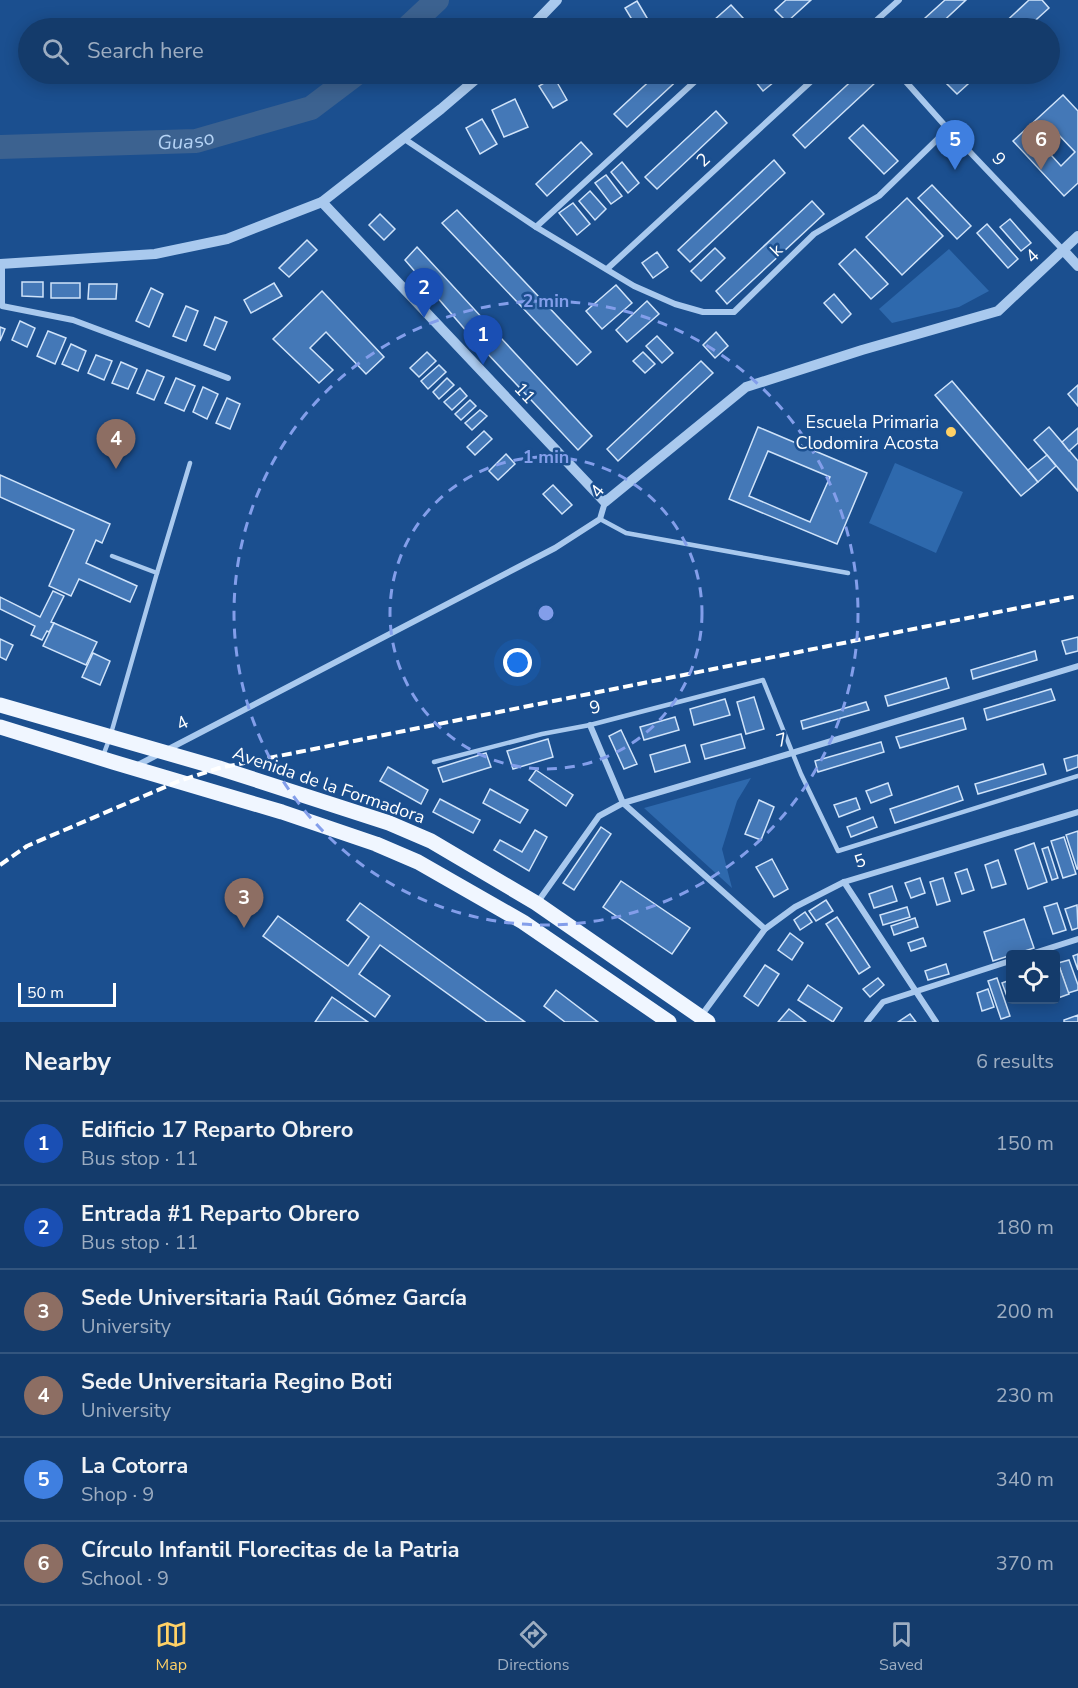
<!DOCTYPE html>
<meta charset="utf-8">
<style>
:root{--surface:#143b6b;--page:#214673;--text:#f1f3f6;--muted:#9dadc1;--line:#33557e;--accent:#ffd166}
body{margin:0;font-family:"Nunito Sans",sans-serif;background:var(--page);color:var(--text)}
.controls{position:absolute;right:18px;bottom:18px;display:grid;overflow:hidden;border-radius:6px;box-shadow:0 3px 15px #0003}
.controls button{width:54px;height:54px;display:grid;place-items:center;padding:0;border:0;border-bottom:2px solid var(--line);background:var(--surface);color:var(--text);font:30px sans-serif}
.scale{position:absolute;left:18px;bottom:15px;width:98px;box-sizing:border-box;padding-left:6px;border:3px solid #fff;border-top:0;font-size:16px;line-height:21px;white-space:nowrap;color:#fff;-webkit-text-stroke:4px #1b4f8f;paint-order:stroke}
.you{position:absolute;left:518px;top:663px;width:21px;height:21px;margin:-15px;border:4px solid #fff;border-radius:50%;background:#1a73e8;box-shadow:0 0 0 9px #1a73e833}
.badge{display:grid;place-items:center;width:39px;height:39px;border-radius:50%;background:var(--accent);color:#fff;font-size:20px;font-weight:700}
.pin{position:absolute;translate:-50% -50px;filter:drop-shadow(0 2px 3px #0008)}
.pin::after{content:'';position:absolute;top:32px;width:21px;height:18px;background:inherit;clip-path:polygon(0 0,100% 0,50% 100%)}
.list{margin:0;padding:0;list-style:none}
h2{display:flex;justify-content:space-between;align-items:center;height:78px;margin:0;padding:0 24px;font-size:26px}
h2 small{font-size:20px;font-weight:400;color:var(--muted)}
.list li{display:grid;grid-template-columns:39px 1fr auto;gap:18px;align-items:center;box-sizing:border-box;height:84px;padding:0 24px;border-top:2px solid var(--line)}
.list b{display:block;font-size:22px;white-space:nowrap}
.list p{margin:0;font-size:20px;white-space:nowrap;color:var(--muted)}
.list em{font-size:20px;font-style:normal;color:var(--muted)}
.icon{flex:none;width:33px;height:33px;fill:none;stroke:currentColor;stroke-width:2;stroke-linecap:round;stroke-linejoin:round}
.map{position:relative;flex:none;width:1078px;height:1022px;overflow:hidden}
.search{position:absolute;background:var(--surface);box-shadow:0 3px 15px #0003;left:18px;right:18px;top:18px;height:66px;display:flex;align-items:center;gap:15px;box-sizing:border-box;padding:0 21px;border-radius:33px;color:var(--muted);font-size:22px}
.sheet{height:582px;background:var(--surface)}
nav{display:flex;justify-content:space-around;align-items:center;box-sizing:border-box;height:84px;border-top:2px solid var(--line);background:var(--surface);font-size:16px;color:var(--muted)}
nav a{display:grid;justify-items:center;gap:3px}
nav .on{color:var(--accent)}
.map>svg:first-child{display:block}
</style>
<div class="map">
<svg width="1078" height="1022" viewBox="0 0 1078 1022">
<rect width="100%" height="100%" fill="#1b4f8f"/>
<!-- green -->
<g fill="#2e69ad">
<path d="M949 249 989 291 959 307 892 323 879 309Z"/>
<path d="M895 463 963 492 936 553 869 523Z"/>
<path d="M751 778 737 801 722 849 732 888 644 808Z"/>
</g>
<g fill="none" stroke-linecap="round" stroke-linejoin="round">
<!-- river -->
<g stroke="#3c6290" stroke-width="24">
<path d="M407 28 437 0"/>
<path id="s1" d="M0 147 196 141 311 108 356 74"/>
</g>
</g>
<!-- building -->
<g fill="#4478b7" stroke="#cfe3fa" stroke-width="1.5" fill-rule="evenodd">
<path d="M786 0H811L787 22 775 10Z"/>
<path d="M945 0H966L936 28H914Z"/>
<path d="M1029 0H1042L1049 8 1027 28H999Z"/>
<path d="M637 1 653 28H637L625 8Z"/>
<path d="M731 5 743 18 732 28H705Z"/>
<path d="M657 74H684L627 127 614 114Z"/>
<path d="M753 74H767L774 82 763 91 751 76Z"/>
<path d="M859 74H868L876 82 805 148 793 135Z"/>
<path d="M951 74H979L957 94 943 80Z"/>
<path d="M554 77 567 100 553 108 539 86Z"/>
<path d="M1063 95 1078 111V183L1064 196 1013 141ZM1056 132 1075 152 1061 166 1042 145Z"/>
<path d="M515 99 528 127 504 137 492 110Z"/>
<path d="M716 111 727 123 657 189 645 177Z"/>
<path d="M482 119 497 144 480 154 466 128Z"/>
<path d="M863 125 898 161 884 174 849 138Z"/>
<path d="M581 142 592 154 547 196 536 184Z"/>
<path d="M774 160 785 173 690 262 678 250Z"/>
<path d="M622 162 639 183 628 193 611 172Z"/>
<path d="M606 175 622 196 611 204 595 183Z"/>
<path d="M932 185 971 226 957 239 918 198Z"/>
<path d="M590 191 606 209 595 220 579 201Z"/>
<path d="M907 198 943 236 902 275 866 237Z"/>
<path d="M812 201 824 214 727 304 716 291Z"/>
<path d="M573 203 590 224 577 235 559 213Z"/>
<path d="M457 210 591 352 577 365 442 223Z"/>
<path d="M380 214 395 229 384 240 369 225Z"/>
<path d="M1010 219 1031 243 1021 251 1000 227Z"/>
<path d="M987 224 1018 259 1008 268 977 233Z"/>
<path d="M307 240 317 250 289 277 279 268Z"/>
<path d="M417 247 486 322 468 333 405 260Z"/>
<path d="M715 248 725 258 701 281 691 271Z"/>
<path d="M855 249 888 284 871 299 839 264Z"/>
<path d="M657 252 668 267 653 278 642 263Z"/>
<path d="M22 282H43V297L22 296Z"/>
<rect x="51" y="283" width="29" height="15"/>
<path d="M274 283 282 296 251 313 244 300Z"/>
<path d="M89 284H117L116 299H88Z"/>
<path d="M616 285 632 303 602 329 586 311Z"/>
<path d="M151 288 163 294 149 327 136 321Z"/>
<path d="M322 291 384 357 366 374 326 332 310 348 333 370 319 383 273 339Z"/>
<path d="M834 294 851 314 842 323 824 303Z"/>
<path d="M647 301 659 314 627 342 616 330Z"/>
<path d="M186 306 198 311 186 341 173 336Z"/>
<path d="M215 317 227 322 215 350 204 345Z"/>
<path d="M20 321 35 328 27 347 12 340Z"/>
<path d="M0 327 5 329 0 341Z"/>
<path d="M48 331 66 338 55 364 37 356Z"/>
<path d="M716 332 728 346 715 358 703 345Z"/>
<path d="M657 336 673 353 662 363 646 346Z"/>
<path d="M501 338 592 436 578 450 486 352Z"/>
<path d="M71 344 86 351 78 371 62 364Z"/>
<path d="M427 352 436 361 419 377 410 368Z"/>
<path d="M643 352 655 364 645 373 633 361Z"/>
<path d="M96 355 112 361 104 380 88 373Z"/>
<path d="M701 361 713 373 618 461 607 449Z"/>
<path d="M121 362 137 369 128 389 112 383Z"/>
<path d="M439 365 446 372 428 389 421 381Z"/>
<path d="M147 370 164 377 154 400 137 393Z"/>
<path d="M176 378 195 386 184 411 165 403Z"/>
<path d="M447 378 454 385 439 399 433 392Z"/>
<path d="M952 381 1038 482 1021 496 935 395Z"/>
<path d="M1078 385V406L1068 394Z"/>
<path d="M203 387 218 394 207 419 193 412Z"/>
<path d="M460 388 467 396 452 410 444 402Z"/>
<path d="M227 398 240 404 230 429 216 423Z"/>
<path d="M470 400 476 406 461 420 455 414Z"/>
<path d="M480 410 487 416 472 430 465 423Z"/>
<path d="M758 427 867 473 837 544 729 499ZM768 451 830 477 810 522 749 496Z"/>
<path d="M1049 427 1078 461V491L1034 440Z"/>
<path d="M1078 428V443L1069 451 1062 442Z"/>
<path d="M484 431 492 439 475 455 467 447Z"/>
<path d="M506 454 515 464 498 480 489 471Z"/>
<path d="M1047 455 1056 466 1038 482 1028 470Z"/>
<path d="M0 475 110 524 102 543 96 540 86 563 137 586 130 602 79 579 71 596 49 586 74 530 0 497Z"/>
<path d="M553 485 572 505 562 514 543 494Z"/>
<path d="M53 591 64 596 51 622 54 623 49 632 47 631 42 640 31 635 35 626 0 609V597L40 617Z"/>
<path d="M54 623 97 642 86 665 43 646Z"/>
<path d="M1078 637V651L1066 654 1062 641Z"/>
<path d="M0 639 13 645 6 660 0 657Z"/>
<path d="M1035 651 1037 660 973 679 971 670Z"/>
<path d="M93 653 110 661 100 685 82 677Z"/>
<path d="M946 678 949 688 888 706 885 696Z"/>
<path d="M1051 689 1055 700 987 720 984 709Z"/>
<path d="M754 697 764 729 746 734 737 702Z"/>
<path d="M725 699 730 715 694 725 690 709Z"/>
<path d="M866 702 869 710 803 729 801 721Z"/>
<path d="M675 717 679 730 644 740 640 727Z"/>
<path d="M963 718 966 729 900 748 896 737Z"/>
<path d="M621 730 637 764 624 769 609 736Z"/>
<path d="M741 734 745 748 705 759 701 745Z"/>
<path d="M548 739 553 757 513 769 507 751Z"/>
<path d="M881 742 884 752 818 772 815 761Z"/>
<path d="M685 745 690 762 655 772 650 755Z"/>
<path d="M486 753 491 767 443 782 438 768Z"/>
<path d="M1078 755V767L1067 771 1064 759Z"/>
<path d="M1043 764 1046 774 978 794 975 784Z"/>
<path d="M388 767 428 790 421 804 380 781Z"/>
<path d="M536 770 573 795 566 806 529 780Z"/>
<path d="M888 783 892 795 871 803 866 791Z"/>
<path d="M958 786 963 800 895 823 890 809Z"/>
<path d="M490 789 528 810 520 823 483 803Z"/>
<path d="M856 798 860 809 839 817 834 805Z"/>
<path d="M440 799 480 820 473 833 433 812Z"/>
<path d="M759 800 774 807 761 840 745 834Z"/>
<path d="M873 817 877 827 851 837 847 827Z"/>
<path d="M601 827 611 834 574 890 563 883Z"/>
<path d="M535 830 547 837 529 871 494 850 500 840 522 852Z"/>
<path d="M1078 831V869H1077L1066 835Z"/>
<path d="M1064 837 1076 874 1063 878 1051 841Z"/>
<path d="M1034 843 1047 882 1028 889 1015 850Z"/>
<path d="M1048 847 1058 878 1052 880 1042 849Z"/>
<path d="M772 859 788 889 774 897 756 867Z"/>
<path d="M998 860 1006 884 992 888 985 865Z"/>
<path d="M967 869 974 890 962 894 955 873Z"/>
<path d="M920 878 925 893 911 898 905 883Z"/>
<path d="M943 878 950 901 937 905 930 882Z"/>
<path d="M621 881 690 928 672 954 603 907Z"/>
<path d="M892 886 897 901 874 908 869 894Z"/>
<path d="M826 900 833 911 816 921 809 911Z"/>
<path d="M360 903 525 1022H487L380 945 359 974 390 996 375 1017 263 936 278 916 348 966 369 937 347 920Z"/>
<path d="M1057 903 1066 930 1053 934 1044 907Z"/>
<path d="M1077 905 1078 928 1072 930 1065 909Z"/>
<path d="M907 907 910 917 883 925 880 915Z"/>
<path d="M805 912 812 922 800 930 794 920Z"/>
<path d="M837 917 870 967 859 974 826 924Z"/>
<path d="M915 918 918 927 894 935 891 926Z"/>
<path d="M1024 919 1034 948 993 961 984 932Z"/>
<path d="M790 933 803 943 792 960 778 950Z"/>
<path d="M923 938 926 946 911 951 908 943Z"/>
<path d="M1078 954V970L1073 956Z"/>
<path d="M1069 960 1078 985V990L1068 993 1058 963Z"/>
<path d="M1058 963 1069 994 1058 998 1056 991V964Z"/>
<path d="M946 964 949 974 928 980 925 971Z"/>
<path d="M765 965 779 974 758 1006 744 996Z"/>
<path d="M878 978 884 985 870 997 863 989Z"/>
<path d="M997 978 1010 1016 1001 1019 988 981Z"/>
<path d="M1010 980V998L1008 999 1002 983Z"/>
<path d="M808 985 842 1008 833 1022 798 1000Z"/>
<path d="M988 989 994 1007 982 1011 977 993Z"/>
<path d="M556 990 598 1022H565L544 1006Z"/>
<path d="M332 997 368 1022H315Z"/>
<path d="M789 1009 806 1022H778Z"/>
<path d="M910 1014 916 1022H898Z"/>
<path d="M1078 1015V1022H1064V1020Z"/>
</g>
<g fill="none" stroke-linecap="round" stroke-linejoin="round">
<!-- service -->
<g stroke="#a9c9ee" stroke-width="4.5">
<path d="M600 519 626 533 848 573"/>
<path d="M157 573 190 463"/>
<path d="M103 756 110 737 157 573 112 556"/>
<path d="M434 762 542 734 590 725 763 680 801 774 838 851 1078 776"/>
</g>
<!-- minor -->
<g stroke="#a9c9ee" stroke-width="6">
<path d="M868 28 899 0"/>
<path d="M899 74 948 129 1063 250"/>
<path d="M403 138 536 227 634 286 675 304 703 312H734L814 234 879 196 948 129"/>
<path d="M536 227 703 74"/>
<path d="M2 264V306L73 320 228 378"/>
<path d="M607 269 819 74"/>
<path d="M590 725 623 803 765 929"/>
<path d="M136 766 555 548 600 519 605 502"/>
<path d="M844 882 936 1022"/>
<path d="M537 903 599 816 623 803 792 753 1078 666"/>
<path d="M1031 954 1078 939"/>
<path d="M701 1016 765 929 795 907 844 882 1078 812"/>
<path d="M867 1022 883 1002 1010 961"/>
</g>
<!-- tertiary -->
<g stroke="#a9c9ee" stroke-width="10">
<path d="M530 28 557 0"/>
<path d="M322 202 605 502 746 387 862 350 998 311 1078 236"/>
<path d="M1063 250 1078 266"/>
<path d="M0 264 155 254 227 239 322 202 441 109 482 74"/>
</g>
<!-- primary -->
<g stroke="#f0f6ff" stroke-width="15">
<path d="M0 705 219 768 389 823 431 841 536 903 708 1022"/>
<path d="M0 727 113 762 282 812 376 844 418 862 523 922 669 1022"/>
</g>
<!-- rail -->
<path stroke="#fff" stroke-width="4" stroke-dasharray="10 4.5" stroke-linecap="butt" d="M0 865 27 846 179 781 219 768 1078 596"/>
</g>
<!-- distance rings -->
<g fill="none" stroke="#839eea" stroke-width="3" stroke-dasharray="10 8">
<circle cx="546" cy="613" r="156"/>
<circle cx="546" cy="613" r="312"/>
</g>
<!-- markers -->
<circle fill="#ffd166" stroke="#1b4f8f" stroke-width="2" cx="951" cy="432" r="6"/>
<g text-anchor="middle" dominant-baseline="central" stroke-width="5" stroke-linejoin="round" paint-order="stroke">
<!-- street labels -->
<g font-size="18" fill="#fff" stroke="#1b4f8f">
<text transform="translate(999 159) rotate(46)">9</text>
<text transform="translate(703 160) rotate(-43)">2</text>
<text transform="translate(776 250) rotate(-44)">k</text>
<text transform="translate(1032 256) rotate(-43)">4</text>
<text transform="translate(525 393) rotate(47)">11</text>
<text transform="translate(597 491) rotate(-52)">4</text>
<text transform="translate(595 707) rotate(-14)">9</text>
<text transform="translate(182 723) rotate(-27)">4</text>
<text transform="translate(782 740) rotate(-17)">7</text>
<text transform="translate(329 785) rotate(19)">Avenida de la Formadora</text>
<text transform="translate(860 861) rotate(-17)">5</text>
</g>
<!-- poi labels -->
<g font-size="18" fill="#fff" stroke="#1b4f8f" text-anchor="end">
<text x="939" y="422">Escuela Primaria<tspan x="939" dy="21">Clodomira Acosta</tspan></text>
</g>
<!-- water labels -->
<g font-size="20" font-style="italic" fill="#b5d3f5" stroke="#1b4f8f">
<text stroke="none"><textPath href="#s1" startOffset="186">Guaso</textPath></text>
</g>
</g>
<circle cx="546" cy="613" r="9" fill="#839eea" stroke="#1b4f8f" stroke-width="3"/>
<g font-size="18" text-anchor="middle" font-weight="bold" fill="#839eea" stroke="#1b4f8f" stroke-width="5" stroke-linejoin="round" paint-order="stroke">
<text x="546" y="307">2 min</text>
<text x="546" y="463">1 min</text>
</g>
</svg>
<div class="controls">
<button><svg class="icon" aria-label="locate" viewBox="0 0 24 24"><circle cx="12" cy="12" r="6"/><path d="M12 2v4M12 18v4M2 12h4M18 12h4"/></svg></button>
</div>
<div class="scale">50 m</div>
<div class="you"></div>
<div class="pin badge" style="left:483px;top:365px;background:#1a4fb4">1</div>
<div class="pin badge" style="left:424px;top:318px;background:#1a4fb4">2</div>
<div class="pin badge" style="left:244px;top:928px;background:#8d6e63">3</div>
<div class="pin badge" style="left:116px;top:469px;background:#8d6e63">4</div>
<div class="pin badge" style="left:955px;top:170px;background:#3f7fe0">5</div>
<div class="pin badge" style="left:1041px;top:170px;background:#8d6e63">6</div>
<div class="search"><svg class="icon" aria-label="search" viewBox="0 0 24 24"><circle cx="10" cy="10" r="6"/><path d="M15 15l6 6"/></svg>Search here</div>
</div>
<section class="sheet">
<h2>Nearby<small>6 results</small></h2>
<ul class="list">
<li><span class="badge" style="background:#1a4fb4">1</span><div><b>Edificio 17 Reparto Obrero</b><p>Bus stop · 11</p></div><em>150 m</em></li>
<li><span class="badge" style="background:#1a4fb4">2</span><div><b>Entrada #1 Reparto Obrero</b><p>Bus stop · 11</p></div><em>180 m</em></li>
<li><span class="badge" style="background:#8d6e63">3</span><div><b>Sede Universitaria Raúl Gómez García</b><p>University</p></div><em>200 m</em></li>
<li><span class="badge" style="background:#8d6e63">4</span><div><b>Sede Universitaria Regino Boti</b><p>University</p></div><em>230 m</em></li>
<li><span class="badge" style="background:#3f7fe0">5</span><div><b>La Cotorra</b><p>Shop · 9</p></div><em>340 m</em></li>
<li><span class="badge" style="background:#8d6e63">6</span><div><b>Círculo Infantil Florecitas de la Patria</b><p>School · 9</p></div><em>370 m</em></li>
</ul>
</section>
<nav>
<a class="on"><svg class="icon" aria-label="map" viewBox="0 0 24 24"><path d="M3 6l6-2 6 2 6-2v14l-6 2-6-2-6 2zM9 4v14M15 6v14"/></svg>Map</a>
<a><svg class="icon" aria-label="directions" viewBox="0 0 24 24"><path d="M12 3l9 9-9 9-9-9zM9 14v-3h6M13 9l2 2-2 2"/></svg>Directions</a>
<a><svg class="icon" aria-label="saved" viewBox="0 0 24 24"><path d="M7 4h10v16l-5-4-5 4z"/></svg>Saved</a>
</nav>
